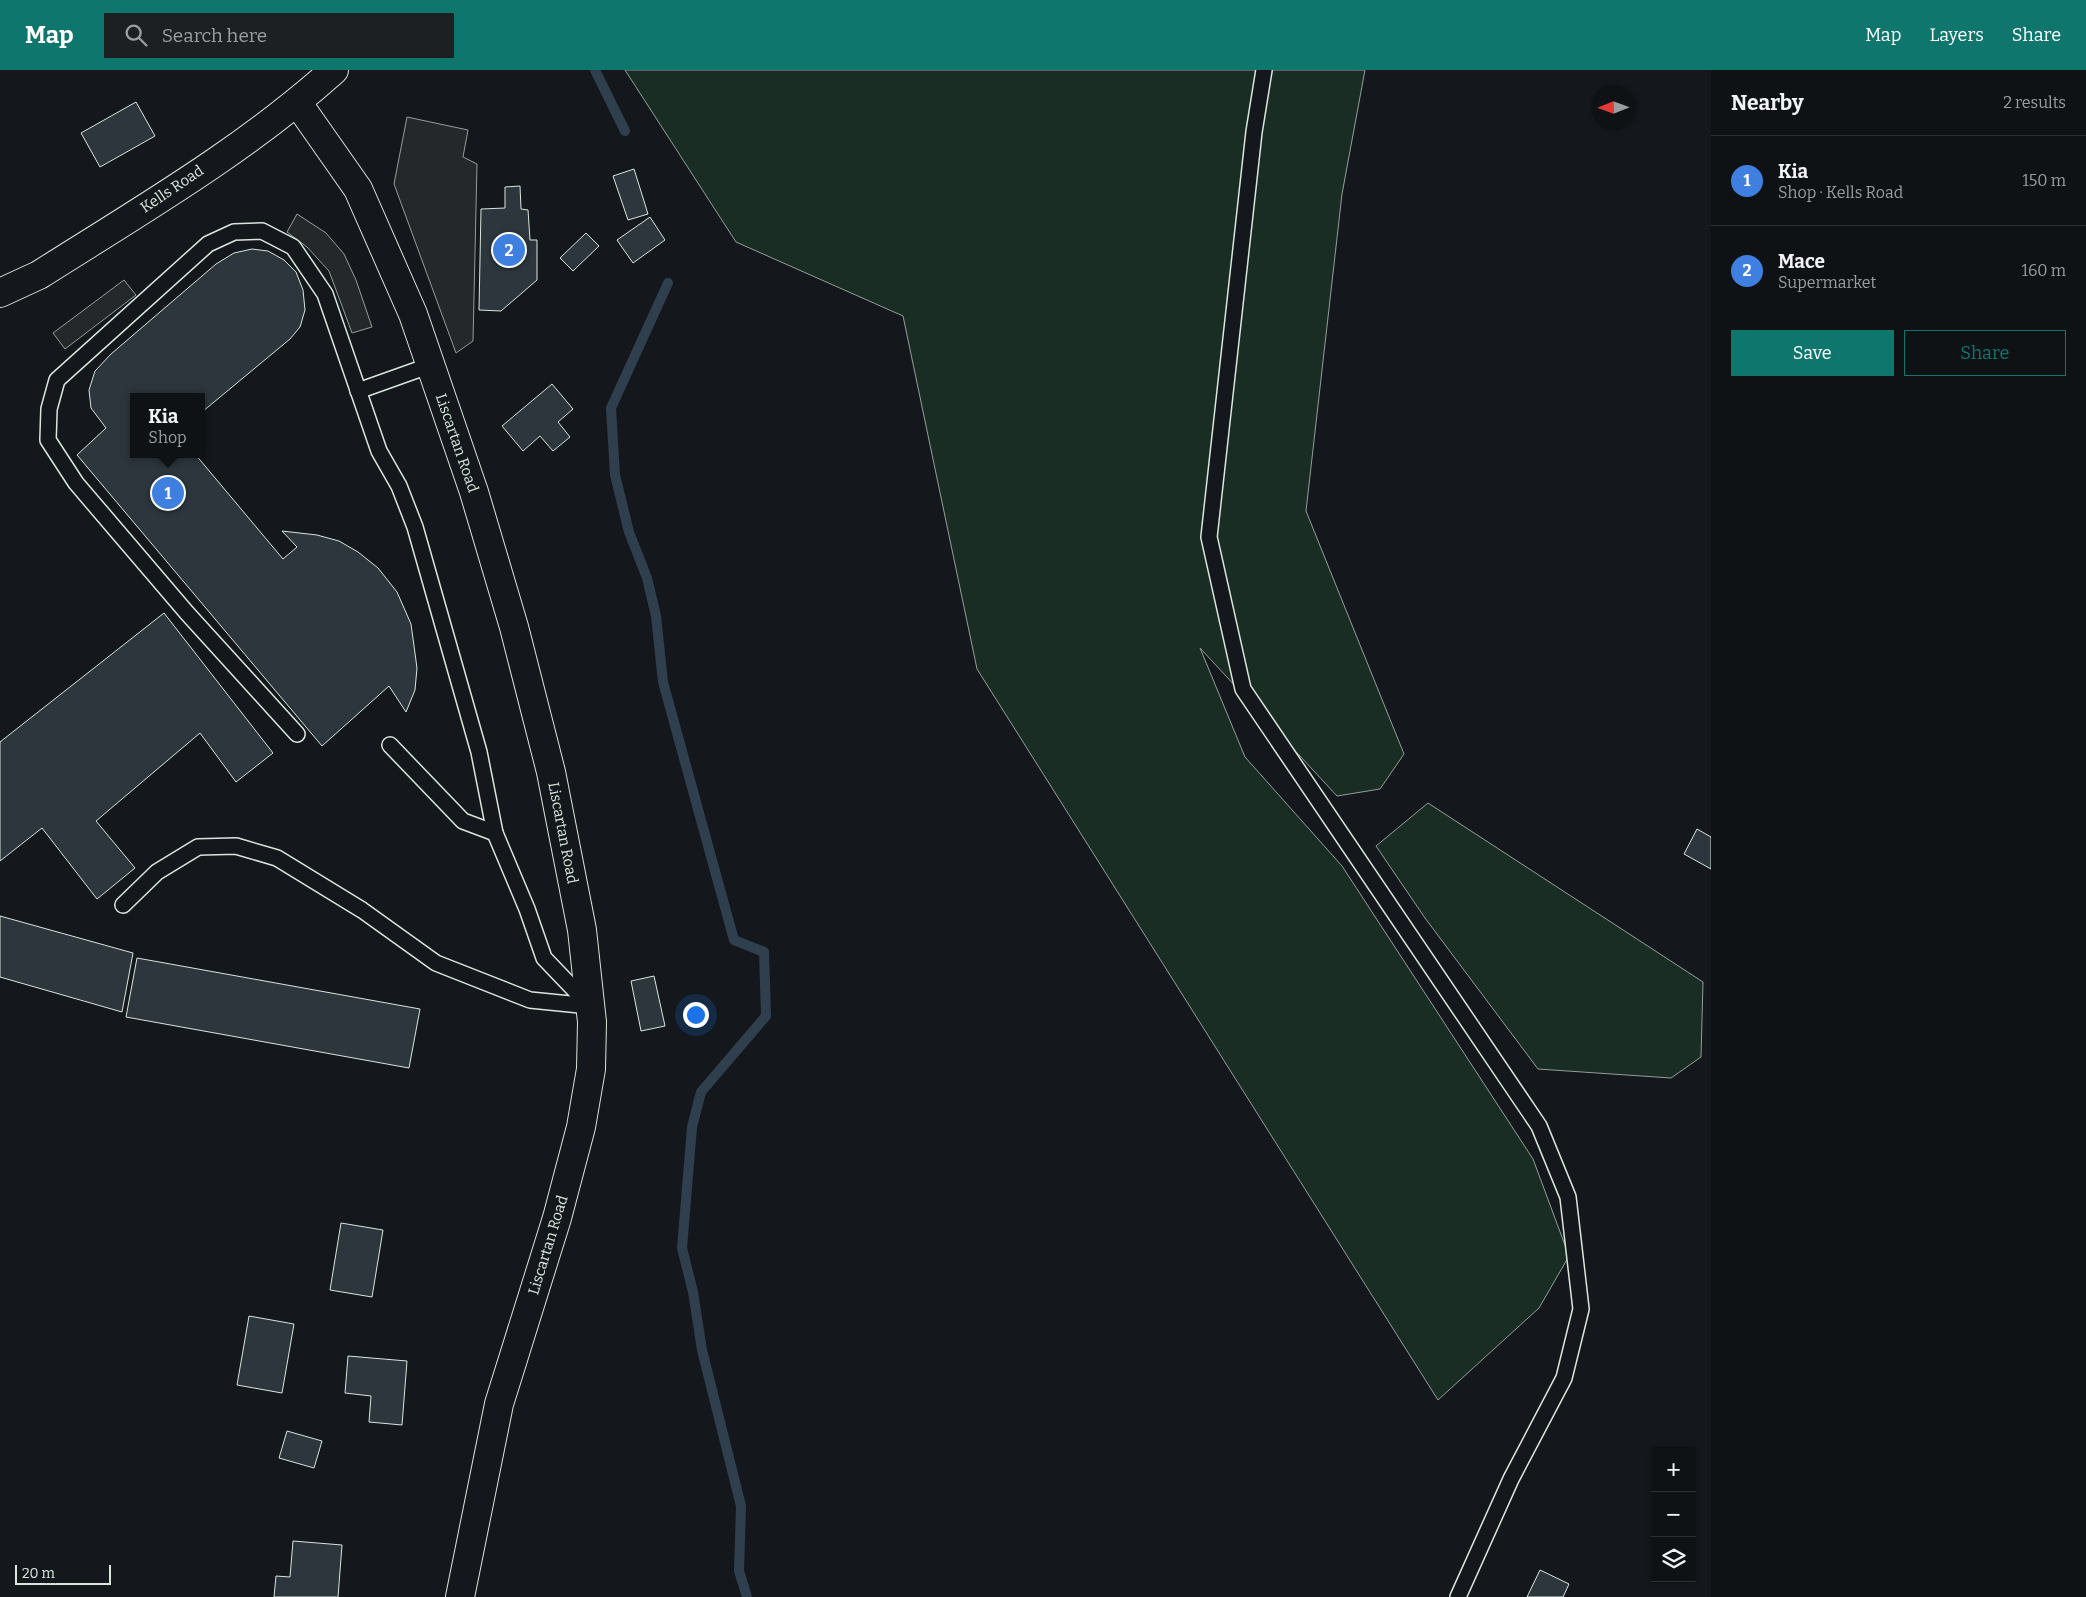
<!DOCTYPE html>
<meta charset="utf-8">
<style>
:root{--surface:#0f1215;--page:#1d2022;--text:#f1f3f6;--muted:#9b9ea0;--line:#2f3234;--accent:#0f766e}
body{margin:0;font-family:Bitter,serif;background:var(--page);color:var(--text)}
.controls{position:absolute;right:15px;bottom:15px;display:grid;overflow:hidden;border-radius:0px;box-shadow:0 1px 4px #0004}
.controls button{width:45px;height:45px;display:grid;place-items:center;padding:0;border:0;border-bottom:1px solid var(--line);background:var(--surface);color:var(--text);font:25px sans-serif}
.compass{position:absolute;left:1591px;top:15px;width:45px;height:45px;border-radius:50%;background:var(--surface);box-shadow:0 1px 4px #0004;rotate:269deg}
.scale{position:absolute;left:15px;bottom:12px;width:96px;box-sizing:border-box;padding-left:5px;border:2px solid #d8e6dc;border-top:0;font-size:14px;line-height:18px;white-space:nowrap;color:#d8e6dc;-webkit-text-stroke:4px #14181c;paint-order:stroke}
.you{position:absolute;left:695px;top:944px;width:18px;height:18px;margin:-12px;border:4px solid #fff;border-radius:50%;background:#1a73e8;box-shadow:0 0 0 8px #1a73e833}
.badge{display:grid;place-items:center;width:32px;height:32px;border-radius:50%;background:var(--accent);color:#fff;font-size:16px;font-weight:700}
.pin{position:absolute;translate:-50% -50%;border:2px solid #fff;box-shadow:0 1px 5px #0006}
.popup{position:absolute;left:130px;top:323px;width:75px;height:65px;box-sizing:border-box;display:grid;place-content:center;border-radius:0px;background:var(--surface);filter:drop-shadow(0 1px 4px #0005);font-size:16px;white-space:nowrap;color:var(--muted)}
.popup b{font-size:19px;color:var(--text)}
.popup::after{content:'';position:absolute;left:50%;top:100%;margin-left:-10px;border:10px solid transparent;border-top-color:var(--surface)}
.list{margin:0;padding:0;list-style:none}
h2{display:flex;justify-content:space-between;align-items:center;height:65px;margin:0;padding:0 20px;font-size:21px}
h2 small{font-size:16px;font-weight:400;color:var(--muted)}
.list li{display:grid;grid-template-columns:32px 1fr auto;gap:15px;align-items:center;box-sizing:border-box;height:90px;padding:0 20px;border-top:1px solid var(--line)}
.list b{display:block;font-size:19px;white-space:nowrap}
.list p{margin:0;font-size:16px;white-space:nowrap;color:var(--muted)}
.list em{font-size:16px;font-style:normal;color:var(--muted)}
.actions{display:flex;gap:10px;padding:15px 20px}
.actions a{flex:1;padding:11px 0;border:1px solid var(--accent);border-radius:0px;text-align:center;font-size:18px;color:var(--accent)}
.actions .main{background:var(--accent);color:#fff}
.icon{flex:none;width:28px;height:28px;fill:none;stroke:currentColor;stroke-width:2;stroke-linecap:round;stroke-linejoin:round}
.map{position:relative;flex:none;width:1711px;height:1527px;overflow:hidden}
header{display:flex;align-items:center;gap:30px;box-sizing:border-box;height:70px;padding:0 25px;background:var(--accent);color:#fff}
header strong{font-size:24px}
nav{display:flex;gap:28px;margin-inline-start:auto;font-size:18px}
.search{width:350px;height:45px;background:var(--page);display:flex;align-items:center;gap:12px;box-sizing:border-box;padding:0 18px;border-radius:0px;color:var(--muted);font-size:19px}
main{display:flex}
aside{flex:1;background:var(--surface)}
.map>svg:first-child{display:block}
</style>
<header>
<strong>Map</strong>
<div class="search"><svg class="icon" aria-label="search" viewBox="0 0 24 24"><circle cx="10" cy="10" r="6"/><path d="M15 15l6 6"/></svg>Search here</div>
<nav><a>Map</a><a>Layers</a><a>Share</a></nav>
</header>
<main>
<div class="map">
<svg width="1711" height="1527" viewBox="0 0 1711 1527">
<rect width="100%" height="100%" fill="#14181c"/>
<!-- green -->
<g fill="#1a2d24" stroke="#939e99">
<path d="M625 0H1365L1342 124 1306 441 1404 684 1380 719 1337 726 1200 578 1245 687 1342 796 1533 1089 1569 1186 1539 1238 1438 1330 977 599 903 246 736 172Z"/>
<path d="M1428 733 1703 912 1701 987 1671 1008 1538 999 1425 848 1376 776Z"/>
</g>
<!-- parking -->
<g fill="#24282b" stroke="#939e99">
<path d="M407 47 468 60 463 87 477 94 473 271 456 283 394 114Z"/>
<path d="M297 144 326 163 344 184 356 210 372 257 352 263 329 201 307 177 287 162Z"/>
<path d="M124 210 136 225 65 279 53 263Z"/>
</g>
<g fill="none" stroke-linecap="round" stroke-linejoin="round">
<!-- stream -->
<g stroke="#2f3f4d" stroke-width="10">
<path d="M595 0 625 61"/>
<path d="M668 213 611 338 615 405 629 462 647 508 656 546 663 612 734 870 764 882 766 946 701 1022 692 1057 682 1178 693 1222 702 1280 741 1436 739 1501 747 1527"/>
</g>
</g>
<!-- building -->
<g fill="#2c363c" stroke="#d8e6dc">
<path d="M136 32 155 66 100 97 81 63Z"/>
<path d="M634 99 648 144 628 150 613 106Z"/>
<path d="M520 116 521 139 528 140 530 170H537V210L501 241 479 240 481 139 505 138V117Z"/>
<path d="M650 147 665 170 633 193 617 170Z"/>
<path d="M586 163 599 176 573 201 560 188Z"/>
<path d="M252 179 268 181 284 190 296 202 303 220 305 240 300 257 290 269 202 342V327H134V384H195L283 489 297 477 282 461 317 465 339 471 358 482 378 498 397 522 411 554 417 598 415 620 406 642 389 616 322 676 77 385 106 358 91 338 89 320 95 301 111 284 216 194 234 183Z"/>
<path d="M552 314 573 339 558 352 570 367 553 381 540 366 523 381 502 356Z"/>
<path d="M164 543 273 683 236 712 200 663 96 751 135 798 97 829 42 758 0 791V672Z"/>
<path d="M1697 759 1711 767V799L1684 784Z"/>
<path d="M0 846 133 883 122 942 0 907Z"/>
<path d="M137 888 420 939 409 998 126 947Z"/>
<path d="M654 906 665 956 641 961 631 911Z"/>
<path d="M341 1153 383 1160 372 1227 330 1220Z"/>
<path d="M249 1246 294 1254 282 1323 237 1315Z"/>
<path d="M348 1286 407 1291 402 1355 369 1352 371 1326 345 1323Z"/>
<path d="M287 1361 322 1371 314 1398 279 1388Z"/>
<path d="M293 1471 342 1475 338 1527H274L276 1506 290 1507Z"/>
<path d="M1540 1500 1569 1514 1563 1527H1527Z"/>
</g>
<g fill="none" stroke-linecap="round" stroke-linejoin="round">
<!-- service casing -->
<g stroke="#d8e6dc" stroke-width="18">
<g id="service">
<path d="M1264 0 1254 62 1209 467 1243 619 1539 1056 1568 1127 1581 1239 1564 1308 1511 1409 1458 1527"/>
<path d="M358 321 431 295"/>
<path d="M390 675 463 751 495 763"/>
<path d="M123 835 157 802 198 777 236 776 277 788 362 840 436 893 530 930 590 936 544 888 527 839 495 763 479 682 415 457 399 416 379 381 325 224 293 177 262 161 234 162 208 174 57 310 49 339 48 370 76 413 187 543 297 664"/>
</g>
</g>
<!-- tertiary casing -->
<g stroke="#d8e6dc" stroke-width="30">
<path id="tertiary" d="M297 32 358 119 413 244 474 422 514 557 551 702 582 860 592 952 591 999 581 1057 557 1148 499 1334 460 1527"/>
</g>
<!-- secondary casing -->
<g stroke="#d8e6dc" stroke-width="30">
<path id="secondary" d="M0 223 39 205C140 141 245 80 334 0"/>
</g>
<!-- service -->
<use href="#service" stroke="#14181c" stroke-width="15"/>
<!-- tertiary -->
<use href="#tertiary" stroke="#14181c" stroke-width="28"/>
<!-- secondary -->
<use href="#secondary" stroke="#14181c" stroke-width="28"/>
</g>
<g text-anchor="middle" dominant-baseline="central" stroke-width="4" stroke-linejoin="round" paint-order="stroke">
<!-- street labels -->
<g font-size="15" fill="#d8e6dc" stroke="#14181c">
<text transform="translate(172 119) rotate(-34)">Kells Road</text>
<text transform="translate(457 373) rotate(71)">Liscartan Road</text>
<text transform="translate(563 763) rotate(79)">Liscartan Road</text>
<text transform="translate(548 1175) rotate(-73)">Liscartan Road</text>
</g>
</g>
</svg>
<div class="controls">
<button>+</button>
<button>−</button>
<button><svg class="icon" aria-label="layers" viewBox="0 0 24 24"><path d="M12 4l9 5-9 5-9-5zM3 14l9 5 9-5"/></svg></button>
</div>
<svg class="compass" viewBox="-18 -18 36 36"><path d="M0-13l5 13h-10z" fill="#e53935"/><path d="M0 13l5-13h-10z" fill="#9b9ea0"/></svg>
<div class="scale">20 m</div>
<div class="you"></div>
<div class="pin badge" style="left:168px;top:423px;background:#3f7fe0">1</div>
<div class="popup"><b>Kia</b>Shop</div>
<div class="pin badge" style="left:509px;top:180px;background:#3f7fe0">2</div>
</div>
<aside>
<h2>Nearby<small>2 results</small></h2>
<ul class="list">
<li><span class="badge" style="background:#3f7fe0">1</span><div><b>Kia</b><p>Shop · Kells Road</p></div><em>150 m</em></li>
<li><span class="badge" style="background:#3f7fe0">2</span><div><b>Mace</b><p>Supermarket</p></div><em>160 m</em></li>
</ul>
<div class="actions"><a class="main">Save</a><a>Share</a></div>
</aside>
</main>
